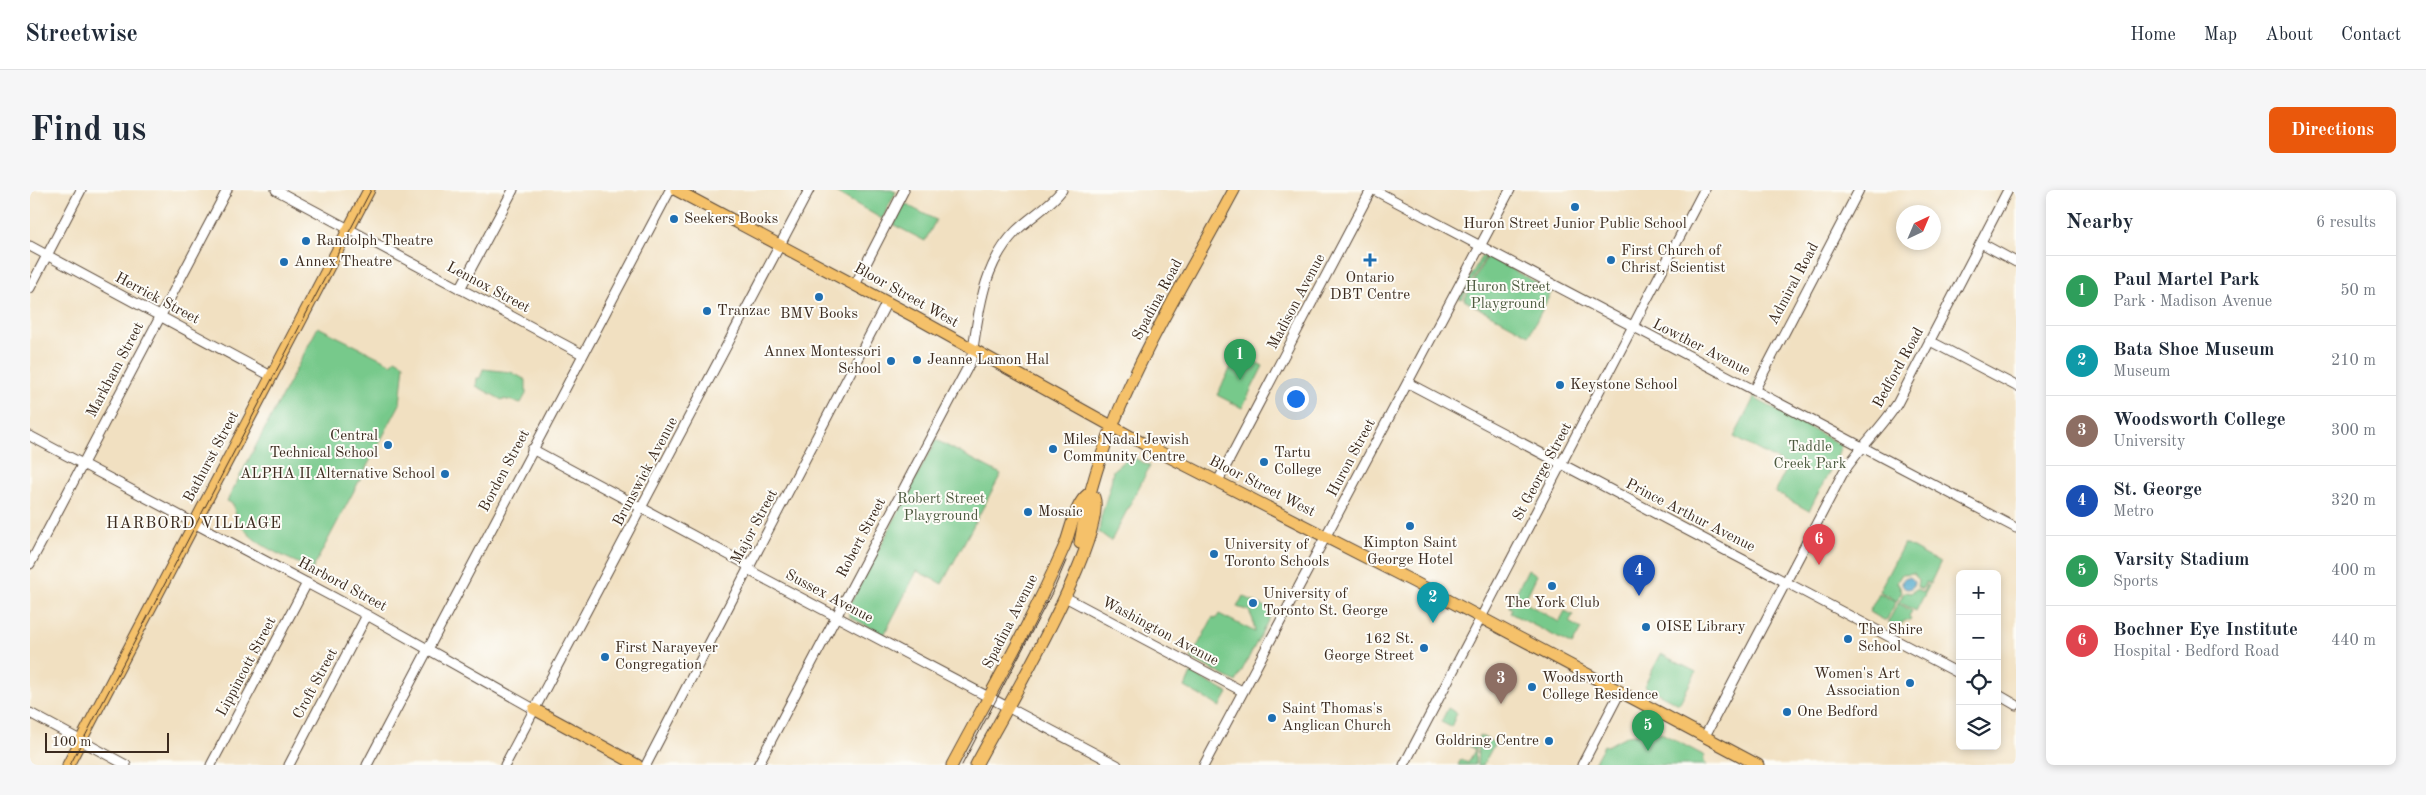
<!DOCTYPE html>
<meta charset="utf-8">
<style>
:root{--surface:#fff;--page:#f6f6f7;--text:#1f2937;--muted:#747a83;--line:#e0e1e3;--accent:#ea580c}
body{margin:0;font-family:"Old Standard TT",serif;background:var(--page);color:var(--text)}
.controls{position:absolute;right:15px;bottom:15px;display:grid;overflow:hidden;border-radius:8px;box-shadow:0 2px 8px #0003}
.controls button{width:45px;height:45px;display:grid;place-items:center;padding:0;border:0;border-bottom:1px solid var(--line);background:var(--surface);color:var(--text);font:25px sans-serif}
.compass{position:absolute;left:1866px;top:15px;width:45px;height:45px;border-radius:50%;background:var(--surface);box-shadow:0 2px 8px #0003;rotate:44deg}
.scale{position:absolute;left:15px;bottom:12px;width:124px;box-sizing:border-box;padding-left:5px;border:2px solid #3b2a1e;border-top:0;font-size:14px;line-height:18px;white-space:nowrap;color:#3b2a1e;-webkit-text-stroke:4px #fdfcf7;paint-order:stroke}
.you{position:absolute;left:1265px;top:208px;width:18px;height:18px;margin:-12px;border:4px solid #fff;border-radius:50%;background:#1a73e8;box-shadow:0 0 0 8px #1a73e833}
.badge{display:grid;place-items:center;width:32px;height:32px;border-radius:50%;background:var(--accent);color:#fff;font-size:16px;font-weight:700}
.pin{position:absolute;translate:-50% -41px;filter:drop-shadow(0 1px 2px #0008)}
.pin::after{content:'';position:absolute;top:26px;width:18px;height:15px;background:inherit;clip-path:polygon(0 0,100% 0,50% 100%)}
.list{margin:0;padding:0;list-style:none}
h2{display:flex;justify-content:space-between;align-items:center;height:65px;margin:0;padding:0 20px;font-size:21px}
h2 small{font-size:16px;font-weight:400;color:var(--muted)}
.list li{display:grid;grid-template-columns:32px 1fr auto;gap:15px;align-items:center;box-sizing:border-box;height:70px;padding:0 20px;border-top:1px solid var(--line)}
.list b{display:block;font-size:19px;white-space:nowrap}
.list p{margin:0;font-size:16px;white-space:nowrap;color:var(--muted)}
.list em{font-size:16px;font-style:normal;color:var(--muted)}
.icon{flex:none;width:28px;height:28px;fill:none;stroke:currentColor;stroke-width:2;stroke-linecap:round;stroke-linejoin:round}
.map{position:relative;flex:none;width:1986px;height:575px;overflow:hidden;border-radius:8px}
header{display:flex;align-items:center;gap:30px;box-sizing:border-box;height:70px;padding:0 25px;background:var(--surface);border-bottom:1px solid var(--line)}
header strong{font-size:24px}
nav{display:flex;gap:28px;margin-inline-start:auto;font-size:18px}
.intro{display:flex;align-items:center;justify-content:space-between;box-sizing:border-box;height:120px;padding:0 30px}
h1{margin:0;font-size:35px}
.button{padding:12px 22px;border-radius:8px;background:var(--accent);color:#fff;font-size:18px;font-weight:700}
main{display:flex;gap:30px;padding:0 30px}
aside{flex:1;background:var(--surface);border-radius:8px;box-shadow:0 2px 8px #0003}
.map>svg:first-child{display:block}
</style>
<header>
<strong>Streetwise</strong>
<nav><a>Home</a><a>Map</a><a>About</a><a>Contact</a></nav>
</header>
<div class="intro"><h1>Find us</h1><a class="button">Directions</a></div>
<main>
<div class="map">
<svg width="1986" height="575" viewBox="0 0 1986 575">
<rect width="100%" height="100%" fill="#fdfcf7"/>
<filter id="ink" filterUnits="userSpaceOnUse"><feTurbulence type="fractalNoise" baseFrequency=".02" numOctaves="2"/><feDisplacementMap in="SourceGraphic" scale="10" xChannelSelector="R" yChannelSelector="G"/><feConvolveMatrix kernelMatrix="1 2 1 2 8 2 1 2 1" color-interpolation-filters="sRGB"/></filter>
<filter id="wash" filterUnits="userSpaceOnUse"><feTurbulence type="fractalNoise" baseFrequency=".0096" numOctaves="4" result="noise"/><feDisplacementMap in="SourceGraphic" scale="20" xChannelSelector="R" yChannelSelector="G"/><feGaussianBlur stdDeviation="1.12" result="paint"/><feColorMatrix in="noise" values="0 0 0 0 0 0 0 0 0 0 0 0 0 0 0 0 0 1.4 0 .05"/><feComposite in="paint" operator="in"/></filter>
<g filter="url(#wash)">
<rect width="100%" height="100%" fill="#f1e0c1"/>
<!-- green -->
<g fill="#77c98b" stroke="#597a54">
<path d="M802 0H861L866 2 852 29Z"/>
<path d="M875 14 906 30 895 51 864 35Z"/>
<path d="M1452 65 1455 67 1432 109 1429 108Z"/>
<path d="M1457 66 1522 101 1499 145 1434 110Z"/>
<path d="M288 137 362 174 365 169 374 174 370 214 282 380C252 364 209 353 203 314L197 311Z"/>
<path d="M1208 163 1233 176 1212 218 1187 205Z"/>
<path d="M453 179 481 182 496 190V204L491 213 473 209 472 210 446 196 447 188H450Z"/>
<path d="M1724 208 1811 255 1810 261 1779 321 1745 302 1758 276 1704 247Z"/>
<path d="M906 250 971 284 912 394 887 381 854 445 820 427 818 418Z"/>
<path d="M1100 266 1120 276 1081 351 1069 342 1071 327 1081 293 1083 280Z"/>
<path d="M1874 353 1910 373 1900 394 1896 392 1892 399 1887 397 1888 390 1884 383 1872 384 1867 392 1872 401 1867 411 1849 401Z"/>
<path d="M1498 379 1507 385 1494 412 1529 432 1535 421 1543 425 1539 432 1551 439 1542 455 1480 423 1482 419 1479 417Z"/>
<path d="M1896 395 1899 396 1886 421 1869 412 1874 402 1881 403 1886 399 1893 402Z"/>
<path d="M1849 403 1866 412 1856 431 1839 422Z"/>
<path d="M1213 406 1243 421 1206 492 1161 468 1183 427 1186 429 1189 424 1225 442 1223 430 1219 421 1207 417Z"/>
<path d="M1868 413 1882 421 1879 426 1881 429 1867 436 1858 432Z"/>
<path d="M1631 464 1666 482 1649 514 1614 496Z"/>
<path d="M1161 483 1198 503 1190 517 1155 497Z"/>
<path d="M1418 518 1427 523 1421 537 1411 532Z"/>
<path d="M1622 538 1675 566 1673 569 1676 575H1563L1574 555 1577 556 1598 545 1619 542Z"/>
<path d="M1449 545 1465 553 1453 575H1447Z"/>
<path d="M1440 553 1446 556 1445 575H1428L1431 569 1438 573 1445 560 1439 556Z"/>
</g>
<!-- water -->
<circle fill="#4da7cb" stroke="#446874" cx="1878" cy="393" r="6"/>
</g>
<g filter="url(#ink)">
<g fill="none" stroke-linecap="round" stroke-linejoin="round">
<!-- minor casing -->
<g stroke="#564536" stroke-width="11">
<g id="minor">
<path d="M246 0 552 164"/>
<path d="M1344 0 1986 338"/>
<path d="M1951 53 1986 72"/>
<path d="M0 56 241 186"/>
<path d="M825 95 874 0"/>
<path d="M0 98 51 0"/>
<path d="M430 99 483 0"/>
<path d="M1900 151 1986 196"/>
<path d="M1378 193 1930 484"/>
<path d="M1724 201 1829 0"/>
<path d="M0 246 337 425 504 519"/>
<path d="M502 259 714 373 724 383 1087 575"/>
<path d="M1188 291 1341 0"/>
<path d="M0 374 197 0"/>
<path d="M1035 407 1212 501"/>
<path d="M1967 504 1986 515"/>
<path d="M0 523 96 575"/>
<path d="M1675 546 1813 283C1829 258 1851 239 1867 214L1978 0"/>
<path d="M181 575 277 393"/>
<path d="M259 575 337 425"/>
<path d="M337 575 640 0"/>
<path d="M475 575 779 0"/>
<path d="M616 575 857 112"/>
<path d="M728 575 941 171C949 124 951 77 986 41 1000 27 1020 16 1032 0"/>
<path d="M1174 575 1480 0"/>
<path d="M1374 575 1674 0"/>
<path d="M1552 575 1590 502"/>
</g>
</g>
<!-- major casing -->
<g stroke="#564536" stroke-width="13">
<g id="major">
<path d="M646 0 883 126 1114 254 1384 392 1728 575"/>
<path d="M1050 353C1068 227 1145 111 1204 0"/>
<path d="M504 519 607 575"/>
<path d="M38 575 339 0"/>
<path d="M922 575C961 502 1002 431 1035 355 1041 339 1045 314 1058 304"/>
<path d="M946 575C969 531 1079 346 1064 307"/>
</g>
</g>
<!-- minor -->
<use href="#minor" stroke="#fff" stroke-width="9"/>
<!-- major -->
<use href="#major" stroke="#f5c16b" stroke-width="11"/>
<!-- tram -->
<g stroke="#3b2a1e" stroke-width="1">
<path d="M40 575 341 0"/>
<path d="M932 575 1024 399 1036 371"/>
</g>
</g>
</g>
<!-- markers -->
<g fill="#1f6fb2" stroke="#fdfcf7" stroke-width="2">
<circle cx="1545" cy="17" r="5"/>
<circle cx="644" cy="29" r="5"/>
<circle cx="276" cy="51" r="5"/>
<path d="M1337.5 62.5h5v5h5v5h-5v5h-5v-5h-5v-5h5z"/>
<circle cx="1581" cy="70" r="5"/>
<circle cx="254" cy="72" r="5"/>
<circle cx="789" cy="107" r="5"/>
<circle cx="677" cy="121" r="5"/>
<circle cx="887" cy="170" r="5"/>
<circle cx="861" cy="171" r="5"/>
<circle cx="1530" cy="195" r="5"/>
<circle cx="358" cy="255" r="5"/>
<circle cx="1023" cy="259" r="5"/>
<circle cx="1234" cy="272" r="5"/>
<circle cx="415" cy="284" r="5"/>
<circle cx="998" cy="322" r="5"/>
<circle cx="1380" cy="336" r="5"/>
<circle cx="1184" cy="364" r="5"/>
<circle cx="1522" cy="396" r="5"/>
<circle cx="1223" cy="413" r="5"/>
<circle cx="1616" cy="437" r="5"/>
<circle cx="1818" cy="449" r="5"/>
<circle cx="1394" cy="458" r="5"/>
<circle cx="575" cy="467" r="5"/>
<circle cx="1880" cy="493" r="5"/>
<circle cx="1502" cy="497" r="5"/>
<circle cx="1757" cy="522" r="5"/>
<circle cx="1242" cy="528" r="5"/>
<circle cx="1519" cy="551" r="5"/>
</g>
<g text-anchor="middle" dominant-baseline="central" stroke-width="4" stroke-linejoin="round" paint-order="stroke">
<!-- poi labels -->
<g font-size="15" fill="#3b2a1e" stroke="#fdfcf7" text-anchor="start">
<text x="654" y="29">Seekers Books</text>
<text x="1545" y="34" text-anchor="middle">Huron Street Junior Public School</text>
<text x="286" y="51">Randolph Theatre</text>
<text x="1591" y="61">First Church of<tspan x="1591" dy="17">Christ, Scientist</tspan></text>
<text x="264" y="72">Annex Theatre</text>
<text x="1340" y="88" text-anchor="middle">Ontario<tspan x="1340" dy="17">DBT Centre</tspan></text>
<text x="687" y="121">Tranzac</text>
<text x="789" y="124" text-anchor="middle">BMV Books</text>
<text x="851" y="162" text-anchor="end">Annex Montessori<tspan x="851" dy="17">School</tspan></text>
<text x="897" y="170">Jeanne Lamon Hal</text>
<text x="1540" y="195">Keystone School</text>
<text x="348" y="246" text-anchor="end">Central<tspan x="348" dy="17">Technical School</tspan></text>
<text x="1033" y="250">Miles Nadal Jewish<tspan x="1033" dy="17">Community Centre</tspan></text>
<text x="1244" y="263">Tartu<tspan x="1244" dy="17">College</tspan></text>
<text x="405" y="284" text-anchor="end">ALPHA II Alternative School</text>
<text x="1008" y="322">Mosaic</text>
<text x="1380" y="353" text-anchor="middle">Kimpton Saint<tspan x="1380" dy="17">George Hotel</tspan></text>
<text x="1194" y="355">University of<tspan x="1194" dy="17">Toronto Schools</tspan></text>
<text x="1233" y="404">University of<tspan x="1233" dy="17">Toronto St. George</tspan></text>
<text x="1522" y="413" text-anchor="middle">The York Club</text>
<text x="1626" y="437">OISE Library</text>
<text x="1828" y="440">The Shire<tspan x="1828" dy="17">School</tspan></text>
<text x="1384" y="449" text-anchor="end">162 St.<tspan x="1384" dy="17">George Street</tspan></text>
<text x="585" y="458">First Narayever<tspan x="585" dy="17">Congregation</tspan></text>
<text x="1870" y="484" text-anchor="end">Women's Art<tspan x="1870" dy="17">Association</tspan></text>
<text x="1512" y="488">Woodsworth<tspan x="1512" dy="17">College Residence</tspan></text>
<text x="1252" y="519">Saint Thomas's<tspan x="1252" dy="17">Anglican Church</tspan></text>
<text x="1767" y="522">One Bedford</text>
<text x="1509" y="551" text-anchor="end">Goldring Centre</text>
</g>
<!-- street labels -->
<g font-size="15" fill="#3b2a1e" stroke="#fdfcf7">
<text transform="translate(1764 94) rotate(-62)">Admiral Road</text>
<text transform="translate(458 98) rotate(28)">Lennox Street</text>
<text transform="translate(876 106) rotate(29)">Bloor Street West</text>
<text transform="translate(127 109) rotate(28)">Herrick Street</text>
<text transform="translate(1128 110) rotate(-62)">Spadina Road</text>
<text transform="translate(1267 112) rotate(-62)">Madison Avenue</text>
<text transform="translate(1671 158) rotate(27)">Lowther Avenue</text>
<text transform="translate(1869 178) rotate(-61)">Bedford Road</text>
<text transform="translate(86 180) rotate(-62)">Markham Street</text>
<text transform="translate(182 267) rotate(-62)">Bathurst Street</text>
<text transform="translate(1322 268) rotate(-62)">Huron Street</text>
<text transform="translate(475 281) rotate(-62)">Borden Street</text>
<text transform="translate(616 282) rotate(-62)">Brunswick Avenue</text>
<text transform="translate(1513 282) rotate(-62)">St George Street</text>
<text transform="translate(1232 297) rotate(27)">Bloor Street West</text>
<text transform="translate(1660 326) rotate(27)">Prince Arthur Avenue</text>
<text transform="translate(725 337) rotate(-62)">Major Street</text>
<text transform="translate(832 348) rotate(-62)">Robert Street</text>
<text transform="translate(312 395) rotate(28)">Harbord Street</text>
<text transform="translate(799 407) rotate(28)">Sussex Avenue</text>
<text transform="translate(981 432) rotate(-63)">Spadina Avenue</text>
<text transform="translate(1130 442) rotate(28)">Washington Avenue</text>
<text transform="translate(217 477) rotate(-62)">Lippincott Street</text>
<text transform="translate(286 494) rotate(-62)">Croft Street</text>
</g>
<!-- park labels -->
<g font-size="15" fill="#4d5a3f" stroke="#fdfcf7">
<text x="1478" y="97">Huron Street<tspan x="1478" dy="17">Playground</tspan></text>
<text x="1780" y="257">Taddle<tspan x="1780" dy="17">Creek Park</tspan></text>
<text x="911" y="309">Robert Street<tspan x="911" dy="17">Playground</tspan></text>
</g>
<!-- neighbourhood labels -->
<g font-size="16" letter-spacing="1" fill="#3b2a1e" stroke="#fdfcf7">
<text x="164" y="334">HARBORD VILLAGE</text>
</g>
</g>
</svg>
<div class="controls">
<button>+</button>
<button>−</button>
<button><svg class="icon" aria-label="locate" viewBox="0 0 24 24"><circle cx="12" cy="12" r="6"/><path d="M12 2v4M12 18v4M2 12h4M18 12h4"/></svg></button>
<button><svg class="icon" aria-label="layers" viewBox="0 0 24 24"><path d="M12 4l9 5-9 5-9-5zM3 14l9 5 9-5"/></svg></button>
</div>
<svg class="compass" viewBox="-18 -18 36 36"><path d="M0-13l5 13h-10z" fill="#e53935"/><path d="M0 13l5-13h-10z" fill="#747a83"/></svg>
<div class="scale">100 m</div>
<div class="you"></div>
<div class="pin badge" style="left:1210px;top:190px;background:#2e9e5b">1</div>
<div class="pin badge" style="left:1403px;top:433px;background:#0f9aa8">2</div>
<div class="pin badge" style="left:1471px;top:514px;background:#8d6e63">3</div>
<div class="pin badge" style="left:1609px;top:406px;background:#1a4fb4">4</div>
<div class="pin badge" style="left:1618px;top:561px;background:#2e9e5b">5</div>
<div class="pin badge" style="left:1789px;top:375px;background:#e0444e">6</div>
</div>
<aside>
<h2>Nearby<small>6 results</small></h2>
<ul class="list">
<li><span class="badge" style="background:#2e9e5b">1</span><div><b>Paul Martel Park</b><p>Park · Madison Avenue</p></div><em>50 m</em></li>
<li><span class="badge" style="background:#0f9aa8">2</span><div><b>Bata Shoe Museum</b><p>Museum</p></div><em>210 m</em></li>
<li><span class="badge" style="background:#8d6e63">3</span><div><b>Woodsworth College</b><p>University</p></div><em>300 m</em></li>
<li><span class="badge" style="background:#1a4fb4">4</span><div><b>St. George</b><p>Metro</p></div><em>320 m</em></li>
<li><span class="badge" style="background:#2e9e5b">5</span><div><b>Varsity Stadium</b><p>Sports</p></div><em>400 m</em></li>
<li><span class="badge" style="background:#e0444e">6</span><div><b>Bochner Eye Institute</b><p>Hospital · Bedford Road</p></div><em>440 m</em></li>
</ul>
</aside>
</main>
